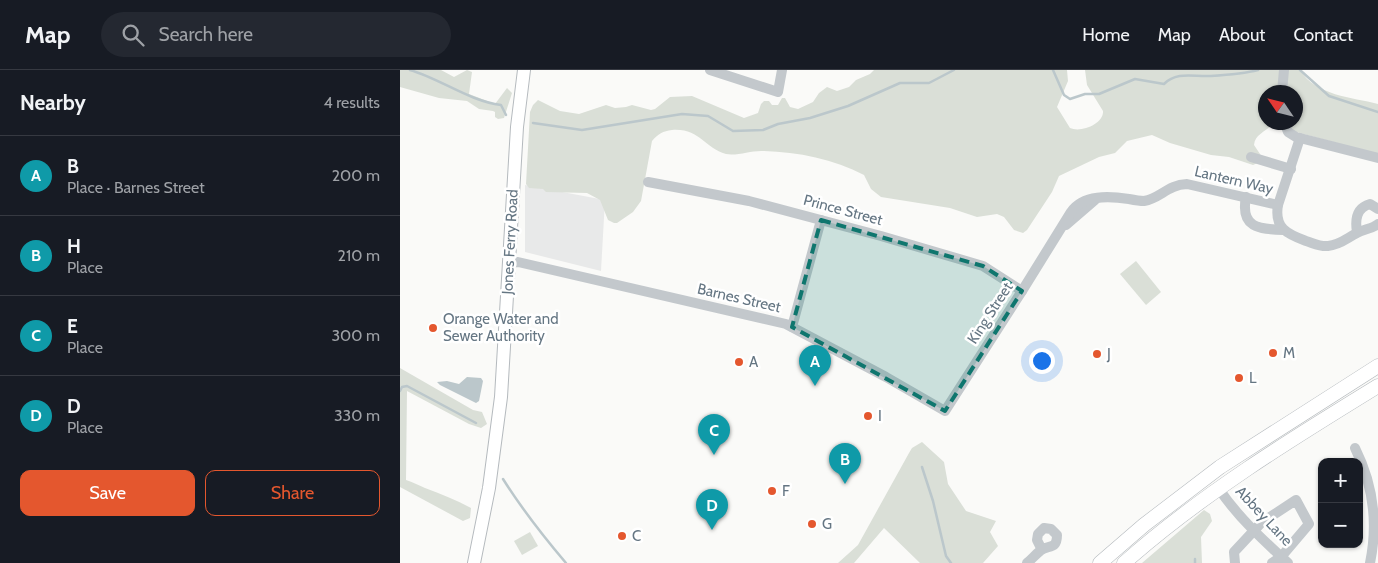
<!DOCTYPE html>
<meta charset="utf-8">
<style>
:root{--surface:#171b24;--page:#242831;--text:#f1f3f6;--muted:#9ea1a6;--line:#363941;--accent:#e4572e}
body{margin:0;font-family:Cabin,sans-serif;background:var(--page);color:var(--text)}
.controls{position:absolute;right:15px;bottom:15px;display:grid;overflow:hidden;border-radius:10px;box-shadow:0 1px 4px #0004}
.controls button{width:45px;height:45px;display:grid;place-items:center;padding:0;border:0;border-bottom:1px solid var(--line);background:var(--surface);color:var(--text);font:25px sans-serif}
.compass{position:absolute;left:858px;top:15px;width:45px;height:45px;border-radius:50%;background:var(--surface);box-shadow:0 1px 4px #0004;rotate:305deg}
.you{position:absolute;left:641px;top:290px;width:18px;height:18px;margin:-12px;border:4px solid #fff;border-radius:50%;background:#1a73e8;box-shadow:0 0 0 8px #1a73e833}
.badge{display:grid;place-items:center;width:32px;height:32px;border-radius:50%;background:var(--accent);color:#fff;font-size:16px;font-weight:700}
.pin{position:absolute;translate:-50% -41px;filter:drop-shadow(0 1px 2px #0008)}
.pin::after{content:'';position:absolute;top:26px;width:18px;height:15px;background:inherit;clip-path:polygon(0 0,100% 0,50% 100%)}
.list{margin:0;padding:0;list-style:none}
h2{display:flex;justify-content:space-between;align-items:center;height:65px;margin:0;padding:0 20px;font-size:21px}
h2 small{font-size:16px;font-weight:400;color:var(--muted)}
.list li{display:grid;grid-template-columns:32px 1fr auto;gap:15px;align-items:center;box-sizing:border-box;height:80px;padding:0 20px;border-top:1px solid var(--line)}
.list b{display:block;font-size:19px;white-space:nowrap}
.list p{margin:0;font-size:16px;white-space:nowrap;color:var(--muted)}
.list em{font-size:16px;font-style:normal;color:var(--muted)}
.actions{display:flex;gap:10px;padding:15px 20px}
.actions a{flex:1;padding:11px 0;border:1px solid var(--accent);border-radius:10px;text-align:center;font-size:18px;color:var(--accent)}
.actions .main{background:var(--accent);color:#fff}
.icon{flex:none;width:28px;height:28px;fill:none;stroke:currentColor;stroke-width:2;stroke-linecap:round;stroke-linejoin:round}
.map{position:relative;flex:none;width:978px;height:493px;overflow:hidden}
header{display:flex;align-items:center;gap:30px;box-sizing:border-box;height:70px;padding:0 25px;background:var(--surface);border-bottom:1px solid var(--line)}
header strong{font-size:24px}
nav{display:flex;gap:28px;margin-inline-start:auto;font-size:18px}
.search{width:350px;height:45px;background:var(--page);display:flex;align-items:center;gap:12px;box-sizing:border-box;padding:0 18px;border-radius:28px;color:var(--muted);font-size:19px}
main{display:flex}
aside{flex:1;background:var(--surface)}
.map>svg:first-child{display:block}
</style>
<header>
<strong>Map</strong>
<div class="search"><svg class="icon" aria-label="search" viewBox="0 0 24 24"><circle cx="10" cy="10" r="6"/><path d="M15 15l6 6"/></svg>Search here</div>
<nav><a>Home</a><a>Map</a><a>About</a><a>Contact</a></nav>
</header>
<main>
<aside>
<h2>Nearby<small>4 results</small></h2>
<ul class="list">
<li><span class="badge" style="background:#0f9aa8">A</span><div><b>B</b><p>Place · Barnes Street</p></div><em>200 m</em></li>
<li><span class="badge" style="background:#0f9aa8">B</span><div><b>H</b><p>Place</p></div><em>210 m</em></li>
<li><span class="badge" style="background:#0f9aa8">C</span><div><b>E</b><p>Place</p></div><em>300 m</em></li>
<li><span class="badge" style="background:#0f9aa8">D</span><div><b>D</b><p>Place</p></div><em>330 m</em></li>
</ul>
<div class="actions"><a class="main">Save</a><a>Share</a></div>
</aside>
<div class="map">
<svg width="978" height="493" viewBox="0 0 978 493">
<rect width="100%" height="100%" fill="#fafaf8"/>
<!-- built -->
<path fill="#e8e9e9" d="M125 115 205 130 201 201 125 182Z"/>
<!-- green -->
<g fill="#dadfd7">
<path d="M0 0H41L54 7 67 0 72 2 69 24 95 34 107 18 112 23 104 48 98 49 95 47V42L93 41 79 39 67 31 39 28 0 17Z"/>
<path d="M474 0H667L668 11 657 37 670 58C681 63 704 54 703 41L687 15 685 0H900C916 26 952 27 978 34V84L896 62 881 53 896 52V22H866V52L874 53C866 62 855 64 854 75L862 87 860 92 853 95 829 87 811 85 770 73 752 65 727 71 715 83 699 87 659 106 652 122 627 160 623 163 614 160 604 147 597 144 577 147 550 138 481 127 471 119 464 105C434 89 398 82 364 81 352 80 338 86 326 84 304 78 300 58 272 60 263 61 258 64 252 71L241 131 233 142 217 153H214L208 150 200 130 187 123 146 122 143 119 129 118 126 114 130 42 133 35 138 30 160 41 179 44 206 35 215 38 226 37 232 35 251 40 255 39 270 27 292 26 344 48 358 43 361 34 364 31H369L372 35H378L382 28H385L390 37 398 39 413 32 419 23 427 17 437 21 449 17 456 10 470 4Z"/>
<path d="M736 191 761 222 746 235 720 204Z"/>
<path d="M0 298 73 340 82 342 87 354 81 358 69 354 7 321 6 410C13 412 18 415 25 418 41 424 56 430 71 438L70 448 63 451 0 417Z"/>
<path d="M522 372 544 392 548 414 566 441 596 451 590 462 598 476 583 493H520L484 458 454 493H438L458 475 509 383 512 378Z"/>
<path d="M804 440 810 444 812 451 801 467 802 493H742Z"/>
<path d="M130 462 138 476 122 485 114 471Z"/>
</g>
<!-- water -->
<path fill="#bbc7cb" d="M67 307 81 308 83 311 79 331 76 333 40 315 37 312 47 311 59 314Z"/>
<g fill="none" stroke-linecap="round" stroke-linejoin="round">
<!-- stream -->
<g stroke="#bbc7cb" stroke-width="2.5">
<path d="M10 0C41 9 69 31 101 35L106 45"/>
<path d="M653 0 664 25 670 29 685 24H699L735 9 764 14C777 1 794 7 810 6 826 5 843 4 858 0"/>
<path d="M900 0 929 26 978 42"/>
<path d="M133 53 182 60 282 44 308 46 333 61 363 60 378 54 410 48 448 36 500 13H529L554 0"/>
<path d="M0 321 2 317 7 316 76 353"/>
<path d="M522 397 533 431 546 486 551 493"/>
<path d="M103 409C122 439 143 466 166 493"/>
<path d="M795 493V489"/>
</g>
<!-- major casing -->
<g stroke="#b5babe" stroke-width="14">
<path id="major" d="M74 493 89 418 101 327 117 57 124 0"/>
</g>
<!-- highway casing -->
<g stroke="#b4b9bd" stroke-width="15">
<g id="highway">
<path d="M700 493 744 455 820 397 978 296"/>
<path d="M724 493C802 424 890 370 978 316"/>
</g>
</g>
<!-- minor -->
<g stroke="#c3c8cc" stroke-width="10">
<path d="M310 0 378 22 382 0"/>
<path d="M882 22 884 0"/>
<path d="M884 52 888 62 896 67 978 88"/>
<path d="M900 68 878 135C874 158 887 164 906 171 913 173 920 177 928 176 940 175 947 168 957 163 964 159 972 159 978 154"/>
<path d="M851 87 891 99"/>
<path d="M248 112 349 131 481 166 583 196 622 221"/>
<path d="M846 127C840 158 859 159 883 160"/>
<path d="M666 155 695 130"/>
<path d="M957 162C955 150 956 138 970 134L978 139"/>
<path d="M109 193 118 192 386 254 486 307 545 341 622 221 671 142C683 124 710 126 729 129 734 130 739 131 744 131 761 128 767 115 787 114L878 135"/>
<path d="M392 257 421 150"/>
<path d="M955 378C973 414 978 454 970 493"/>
<path d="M819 419C838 447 863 470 888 493"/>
<path d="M627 493C632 489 635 485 640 481 647 474 657 481 657 465L651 459 644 458 638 464 637 470 641 478"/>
<path d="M835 493 834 482 861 453 896 430 909 454 881 487 872 493"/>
</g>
<!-- major -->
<use href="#major" stroke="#fff" stroke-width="12"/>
<!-- highway -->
<use href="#highway" stroke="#fff" stroke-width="14"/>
</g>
<!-- marked area -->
<path fill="#0f766e" fill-opacity="0.2" stroke="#0f766e" stroke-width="4" stroke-dasharray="10 6" stroke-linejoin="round" d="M421 150 583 196 622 221 545 341 392 257Z"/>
<!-- markers -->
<g fill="#e4572e" stroke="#fff" stroke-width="2">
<circle cx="33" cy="258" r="5"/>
<circle cx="873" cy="283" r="5"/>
<circle cx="697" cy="284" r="5"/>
<circle cx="339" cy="292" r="5"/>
<circle cx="839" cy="308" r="5"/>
<circle cx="468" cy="346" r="5"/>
<circle cx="372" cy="421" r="5"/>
<circle cx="412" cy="454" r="5"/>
<circle cx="222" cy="466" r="5"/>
</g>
<g text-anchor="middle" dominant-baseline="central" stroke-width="5" stroke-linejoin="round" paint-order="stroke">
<!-- street labels -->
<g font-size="15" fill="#657683" stroke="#fff">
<text transform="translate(834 110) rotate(13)">Lantern Way</text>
<text transform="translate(443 140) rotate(15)">Prince Street</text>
<text transform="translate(110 172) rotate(-87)">Jones Ferry Road</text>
<text transform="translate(339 228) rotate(13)">Barnes Street</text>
<text transform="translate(590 243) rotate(-57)">King Street</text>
<text transform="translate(864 446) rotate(47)">Abbey Lane</text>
</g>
<!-- poi labels -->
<g font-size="15" fill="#657683" stroke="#fff" text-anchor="start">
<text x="43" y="249">Orange Water and<tspan x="43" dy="17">Sewer Authority</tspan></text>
<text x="883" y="283">M</text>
<text x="707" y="284">J</text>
<text x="349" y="292">A</text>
<text x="849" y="308">L</text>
<text x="478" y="346">I</text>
<text x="382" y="421">F</text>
<text x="422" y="454">G</text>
<text x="232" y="466">C</text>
</g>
</g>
</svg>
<div class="controls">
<button>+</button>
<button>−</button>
</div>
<svg class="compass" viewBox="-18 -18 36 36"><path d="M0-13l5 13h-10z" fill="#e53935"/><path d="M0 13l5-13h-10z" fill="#9ea1a6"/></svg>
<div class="you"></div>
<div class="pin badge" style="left:415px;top:316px;background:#0f9aa8">A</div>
<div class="pin badge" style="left:445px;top:414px;background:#0f9aa8">B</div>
<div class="pin badge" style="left:314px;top:385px;background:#0f9aa8">C</div>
<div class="pin badge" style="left:312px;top:460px;background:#0f9aa8">D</div>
</div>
</main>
